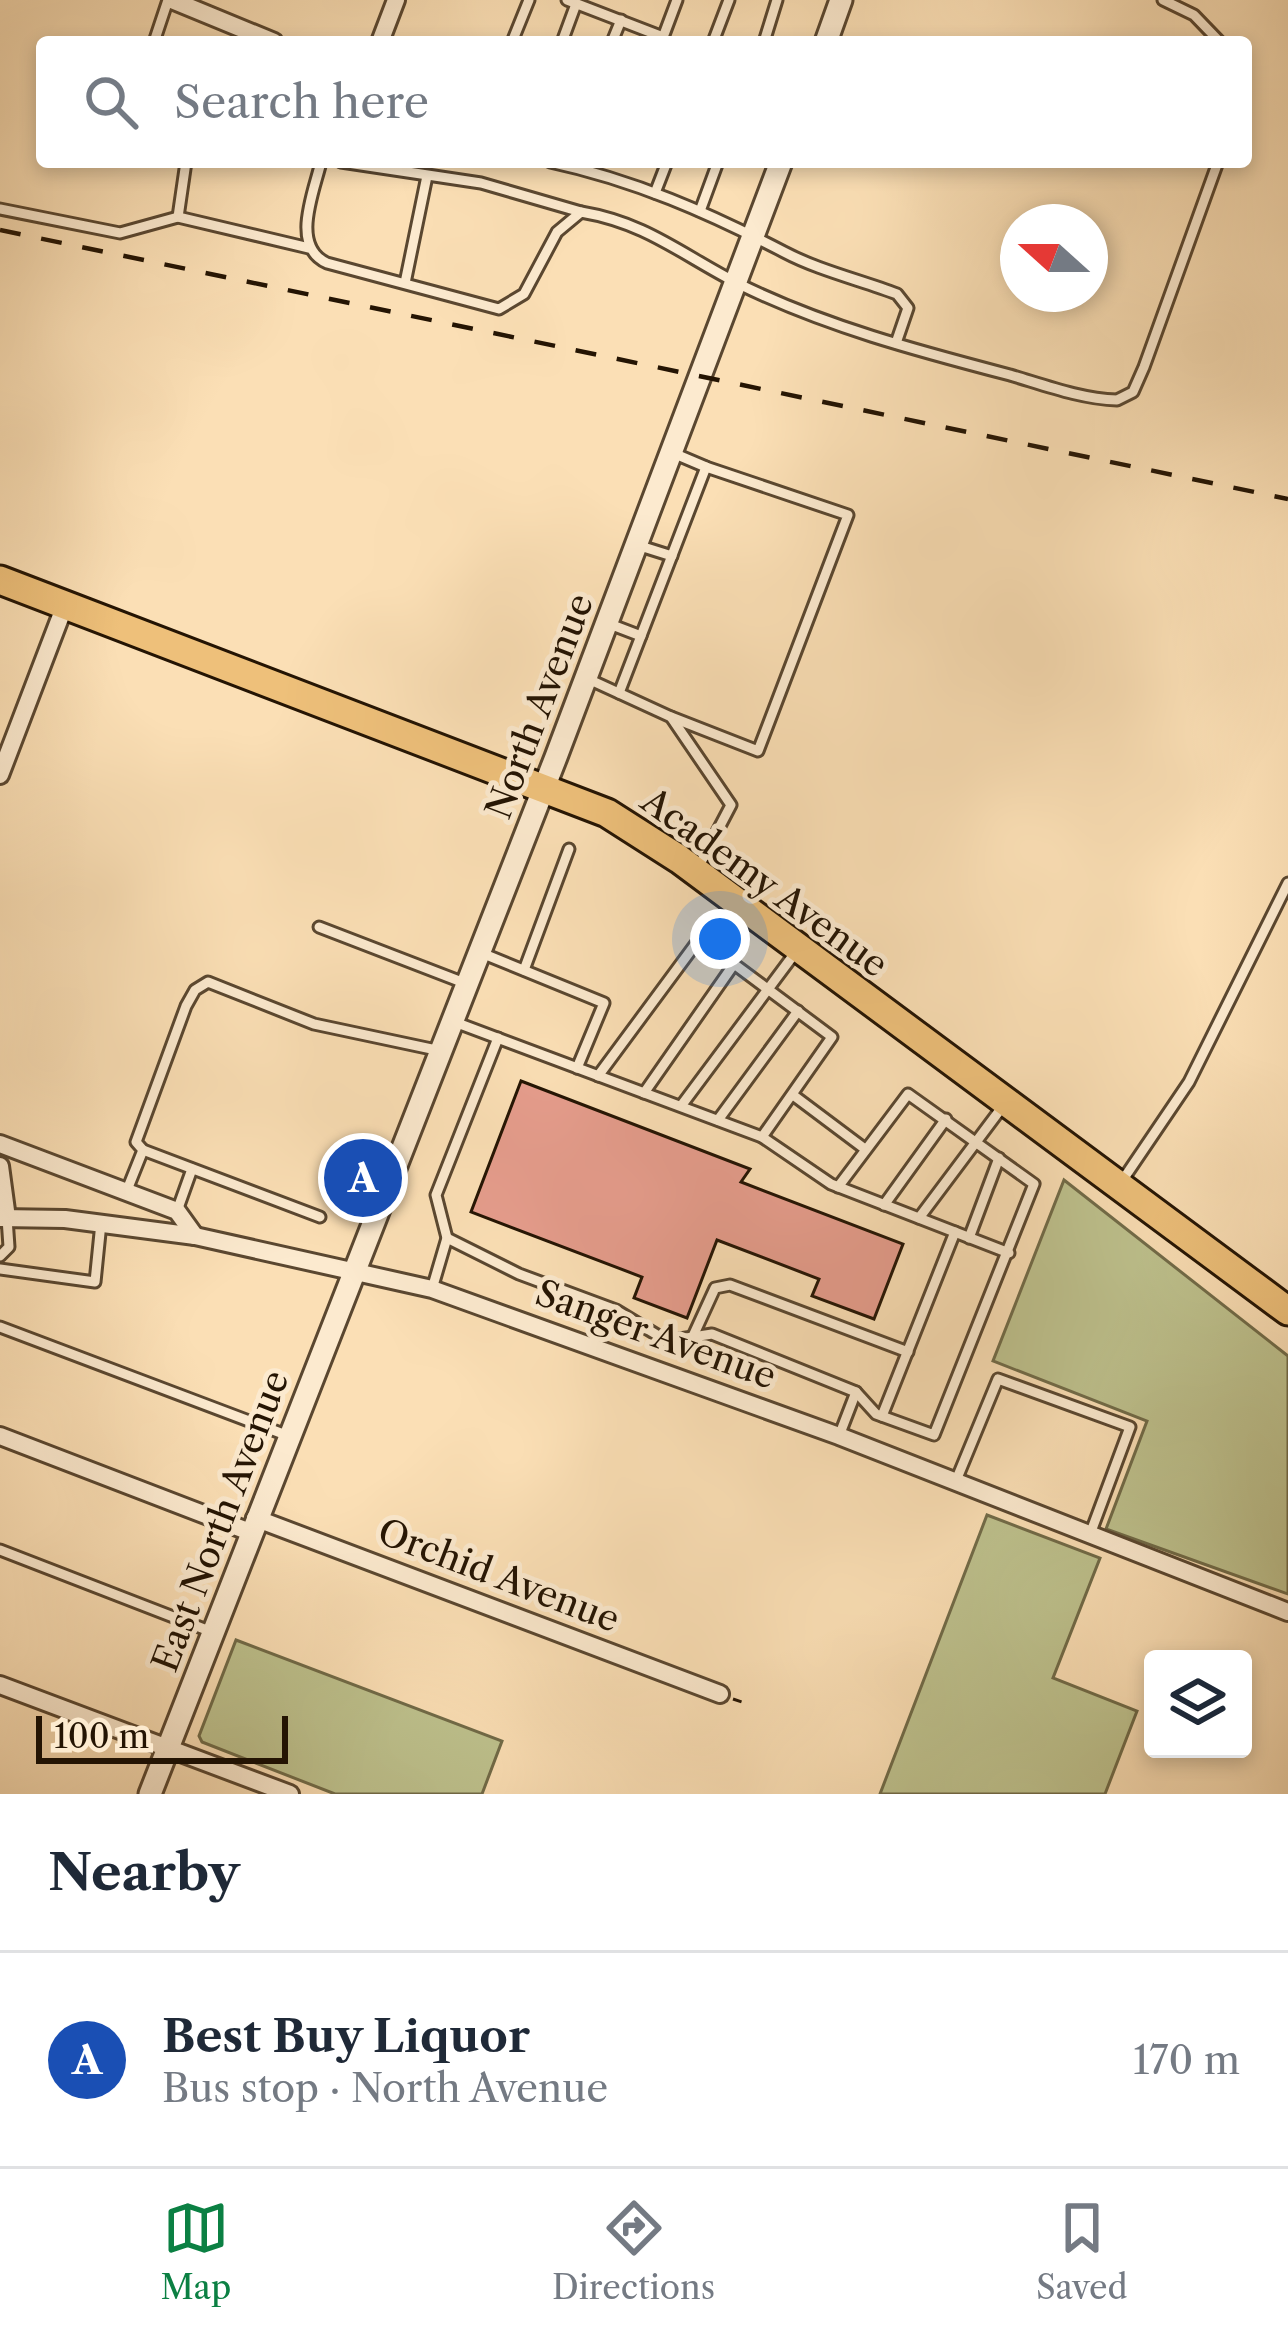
<!DOCTYPE html>
<meta charset="utf-8">
<style>
:root{--surface:#fff;--page:#f6f6f7;--text:#1f2937;--muted:#747a83;--line:#e0e1e3;--accent:#0b8043}
body{margin:0;font-family:"Libre Caslon Text",serif;background:var(--page);color:var(--text)}
.controls{position:absolute;right:36px;bottom:36px;display:grid;overflow:hidden;border-radius:12px;box-shadow:0 6px 18px #0003}
.controls button{width:108px;height:108px;display:grid;place-items:center;padding:0;border:0;border-bottom:3px solid var(--line);background:var(--surface);color:var(--text);font:60px sans-serif}
.compass{position:absolute;left:1000px;top:204px;width:108px;height:108px;border-radius:50%;background:var(--surface);box-shadow:0 6px 18px #0003;rotate:291deg}
.scale{position:absolute;left:36px;bottom:30px;width:252px;box-sizing:border-box;padding-left:12px;border:6px solid #241403;border-top:0;font-size:33px;line-height:42px;white-space:nowrap;color:#241403;-webkit-text-stroke:9px #fceacf;paint-order:stroke}
.you{position:absolute;left:720px;top:939px;width:42px;height:42px;margin:-30px;border:9px solid #fff;border-radius:50%;background:#1a73e8;box-shadow:0 0 0 18px #1a73e833}
.badge{display:grid;place-items:center;width:78px;height:78px;border-radius:50%;background:var(--accent);color:#fff;font-size:39px;font-weight:700}
.pin{position:absolute;translate:-50% -50%;border:6px solid #fff;box-shadow:0 3px 12px #0006}
.list{margin:0;padding:0;list-style:none}
h2{display:flex;justify-content:space-between;align-items:center;height:156px;margin:0;padding:0 48px;font-size:51px}
h2 small{font-size:39px;font-weight:400;color:var(--muted)}
.list li{display:grid;grid-template-columns:78px 1fr auto;gap:36px;align-items:center;box-sizing:border-box;height:216px;padding:0 48px;border-top:3px solid var(--line)}
.list b{display:block;font-size:45px;white-space:nowrap}
.list p{margin:0;font-size:39px;white-space:nowrap;color:var(--muted)}
.list em{font-size:39px;font-style:normal;color:var(--muted)}
.icon{flex:none;width:66px;height:66px;fill:none;stroke:currentColor;stroke-width:2;stroke-linecap:round;stroke-linejoin:round}
.map{position:relative;flex:none;width:1288px;height:1794px;overflow:hidden}
.search{position:absolute;background:var(--surface);box-shadow:0 6px 18px #0003;left:36px;right:36px;top:36px;height:132px;display:flex;align-items:center;gap:30px;box-sizing:border-box;padding:0 42px;border-radius:12px;color:var(--muted);font-size:45px}
.sheet{height:372px;background:var(--surface)}
nav{display:flex;justify-content:space-around;align-items:center;box-sizing:border-box;height:168px;border-top:3px solid var(--line);background:var(--surface);font-size:33px;color:var(--muted)}
nav a{display:grid;justify-items:center;gap:6px}
nav .on{color:var(--accent)}
.map>svg:first-child{display:block}
</style>
<div class="map">
<svg width="1288" height="1794" viewBox="0 0 1288 1794">
<rect width="100%" height="100%" fill="#fbdfb5"/>
<filter id="stains"><feTurbulence type="fractalNoise" baseFrequency=".00167" numOctaves="4"/><feColorMatrix values="0 0 0 0 .2 0 0 0 0 .09 0 0 0 0 .02 0 0 0 .5 -.17"/></filter>
<radialGradient id="worn" r=".72"><stop offset=".6" stop-color="#630" stop-opacity="0"/><stop offset="1" stop-color="#630" stop-opacity=".3"/></radialGradient>
<!-- green -->
<g fill="#bec28e" stroke="#716b48" stroke-width="3">
<path d="M1064 1180 1288 1356V1594L1106 1529 1147 1421 993 1361Z"/>
<path d="M987 1515 1100 1558 1053 1678 1137 1711 1105 1794H880Z"/>
<path d="M236 1640 502 1741 482 1794H335L202 1742 199 1736Z"/>
</g>
<!-- building -->
<path fill="#e69d8d" stroke="#241403" stroke-width="3" d="M521 1081 750 1169 741 1182 903 1244 874 1319 812 1296 819 1279 717 1240 687 1318 634 1298 642 1277 471 1212Z"/>
<g fill="none" stroke-linecap="round" stroke-linejoin="round">
<!-- service casing -->
<g stroke="#5a4730" stroke-width="15">
<g id="service">
<path d="M567 0 663 37"/>
<path d="M1163 0 1194 15 1220 42"/>
<path d="M662 40 677 0"/>
<path d="M154 42 168 0"/>
<path d="M512 42 529 0"/>
<path d="M562 42 576 4"/>
<path d="M612 42 621 20"/>
<path d="M713 42 729 0"/>
<path d="M764 42 777 0"/>
<path d="M321 162C314 192 290 246 327 263L499 309 524 294 557 232 581 212C647 223 682 255 739 284 824 326 918 351 1010 375 1044 385 1081 399 1117 400L1133 392 1144 367 1218 162"/>
<path d="M341 162 481 183 581 212"/>
<path d="M550 162C634 180 709 213 784 252 818 270 860 280 897 294L908 308 896 343"/>
<path d="M655 193 667 162"/>
<path d="M0 209 120 233 178 217 309 248"/>
<path d="M700 211 718 162"/>
<path d="M178 217 186 162"/>
<path d="M405 283 427 176"/>
<path d="M673 453 706 467"/>
<path d="M637 545 672 556"/>
<path d="M607 623 641 636"/>
<path d="M586 678 671 717 731 805 698 868"/>
<path d="M619 693 706 467 848 515 758 751 671 717"/>
<path d="M319 927 467 984"/>
<path d="M479 952 604 1003 577 1068"/>
<path d="M734 964 832 1037 762 1137"/>
<path d="M524 970 569 849"/>
<path d="M452 1021 762 1137 831 1184 1009 1253"/>
<path d="M598 1076 700 938 734 964 644 1093"/>
<path d="M793 1095 865 1149"/>
<path d="M681 1106 795 953"/>
<path d="M718 1120 798 1011"/>
<path d="M143 1150 320 1217"/>
<path d="M1122 1181 1189 1082 1288 883"/>
<path d="M127 1190 143 1150 136 1142 186 1006 195 990 208 982 314 1024 441 1051"/>
<path d="M884 1205 946 1119"/>
<path d="M177 1211 192 1169"/>
<path d="M919 1218 1003 1106"/>
<path d="M447 1238 519 1274 616 1310 667 1341 712 1334 856 1392 876 1414 934 1435 1034 1184 908 1094 838 1187"/>
<path d="M969 1238 999 1158"/>
<path d="M0 1256 9 1247 7 1218"/>
<path d="M0 1269 95 1282 101 1223"/>
<path d="M432 1289 447 1238 436 1195 498 1038"/>
<path d="M0 1327 286 1435"/>
<path d="M693 1336 715 1288 730 1285 908 1352"/>
<path d="M882 1416 955 1232"/>
<path d="M839 1436 856 1392"/>
<path d="M955 1483 998 1379 1130 1427 1089 1537"/>
<path d="M0 1550 212 1632"/>
</g>
</g>
<!-- minor casing -->
<g stroke="#5a4730" stroke-width="22">
<g id="minor">
<path d="M172 0 274 42"/>
<path d="M380 42 396 0"/>
<path d="M0 775 65 605"/>
<path d="M0 1144 177 1211 195 1236"/>
<path d="M0 1166 7 1218"/>
<path d="M0 1218 65 1219 195 1236 432 1289 839 1436 1288 1612"/>
<path d="M0 1436 250 1532"/>
<path d="M255 1518 720 1694"/>
<path d="M0 1685 290 1794"/>
</g>
</g>
<!-- tertiary casing -->
<g stroke="#5a4730" stroke-width="27">
<g id="tertiary">
<path d="M826 42 841 0"/>
<path d="M150 1794 556 757 781 162"/>
</g>
</g>
<!-- primary casing -->
<g stroke="#241403" stroke-width="33">
<path id="primary" d="M0 580 607 813 679 859 1288 1311"/>
</g>
<!-- path -->
<path stroke="#241403" stroke-width="3" stroke-dasharray="9 6" stroke-linecap="butt" d="M733 1699 745 1703"/>
<!-- service -->
<use href="#service" stroke="#fceacf" stroke-width="9"/>
<!-- minor -->
<use href="#minor" stroke="#fceacf" stroke-width="16"/>
<!-- tertiary -->
<use href="#tertiary" stroke="#fceacf" stroke-width="21"/>
<!-- primary -->
<use href="#primary" stroke="#eec07a" stroke-width="27"/>
<!-- rail -->
<path stroke="#241403" stroke-width="4.5" stroke-dasharray="21 21" stroke-linecap="butt" d="M0 230 1288 499"/>
</g>
<g text-anchor="middle" dominant-baseline="central" stroke-width="10" stroke-linejoin="round" paint-order="stroke">
<!-- street labels -->
<g font-size="36" fill="#241403" stroke="#fceacf">
<text transform="translate(539 706) rotate(-69)">North Avenue</text>
<text transform="translate(765 882) rotate(36)">Academy Avenue</text>
<text transform="translate(656 1334) rotate(20)">Sanger Avenue</text>
<text transform="translate(220 1521) rotate(-69)">East North Avenue</text>
<text transform="translate(499 1575) rotate(21)">Orchid Avenue</text>
</g>
</g>
<rect width="100%" height="100%" filter="url(#stains)"/>
<rect width="100%" height="100%" fill="url(#worn)"/>
</svg>
<div class="controls">
<button><svg class="icon" aria-label="layers" viewBox="0 0 24 24"><path d="M12 4l9 5-9 5-9-5zM3 14l9 5 9-5"/></svg></button>
</div>
<svg class="compass" viewBox="-18 -18 36 36"><path d="M0-13l5 13h-10z" fill="#e53935"/><path d="M0 13l5-13h-10z" fill="#747a83"/></svg>
<div class="scale">100 m</div>
<div class="you"></div>
<div class="pin badge" style="left:363px;top:1178px;background:#1a4fb4">A</div>
<div class="search"><svg class="icon" aria-label="search" viewBox="0 0 24 24"><circle cx="10" cy="10" r="6"/><path d="M15 15l6 6"/></svg>Search here</div>
</div>
<section class="sheet">
<h2>Nearby<small></small></h2>
<ul class="list">
<li><span class="badge" style="background:#1a4fb4">A</span><div><b>Best Buy Liquor</b><p>Bus stop · North Avenue</p></div><em>170 m</em></li>
</ul>
</section>
<nav>
<a class="on"><svg class="icon" aria-label="map" viewBox="0 0 24 24"><path d="M3 6l6-2 6 2 6-2v14l-6 2-6-2-6 2zM9 4v14M15 6v14"/></svg>Map</a>
<a><svg class="icon" aria-label="directions" viewBox="0 0 24 24"><path d="M12 3l9 9-9 9-9-9zM9 14v-3h6M13 9l2 2-2 2"/></svg>Directions</a>
<a><svg class="icon" aria-label="saved" viewBox="0 0 24 24"><path d="M7 4h10v16l-5-4-5 4z"/></svg>Saved</a>
</nav>
